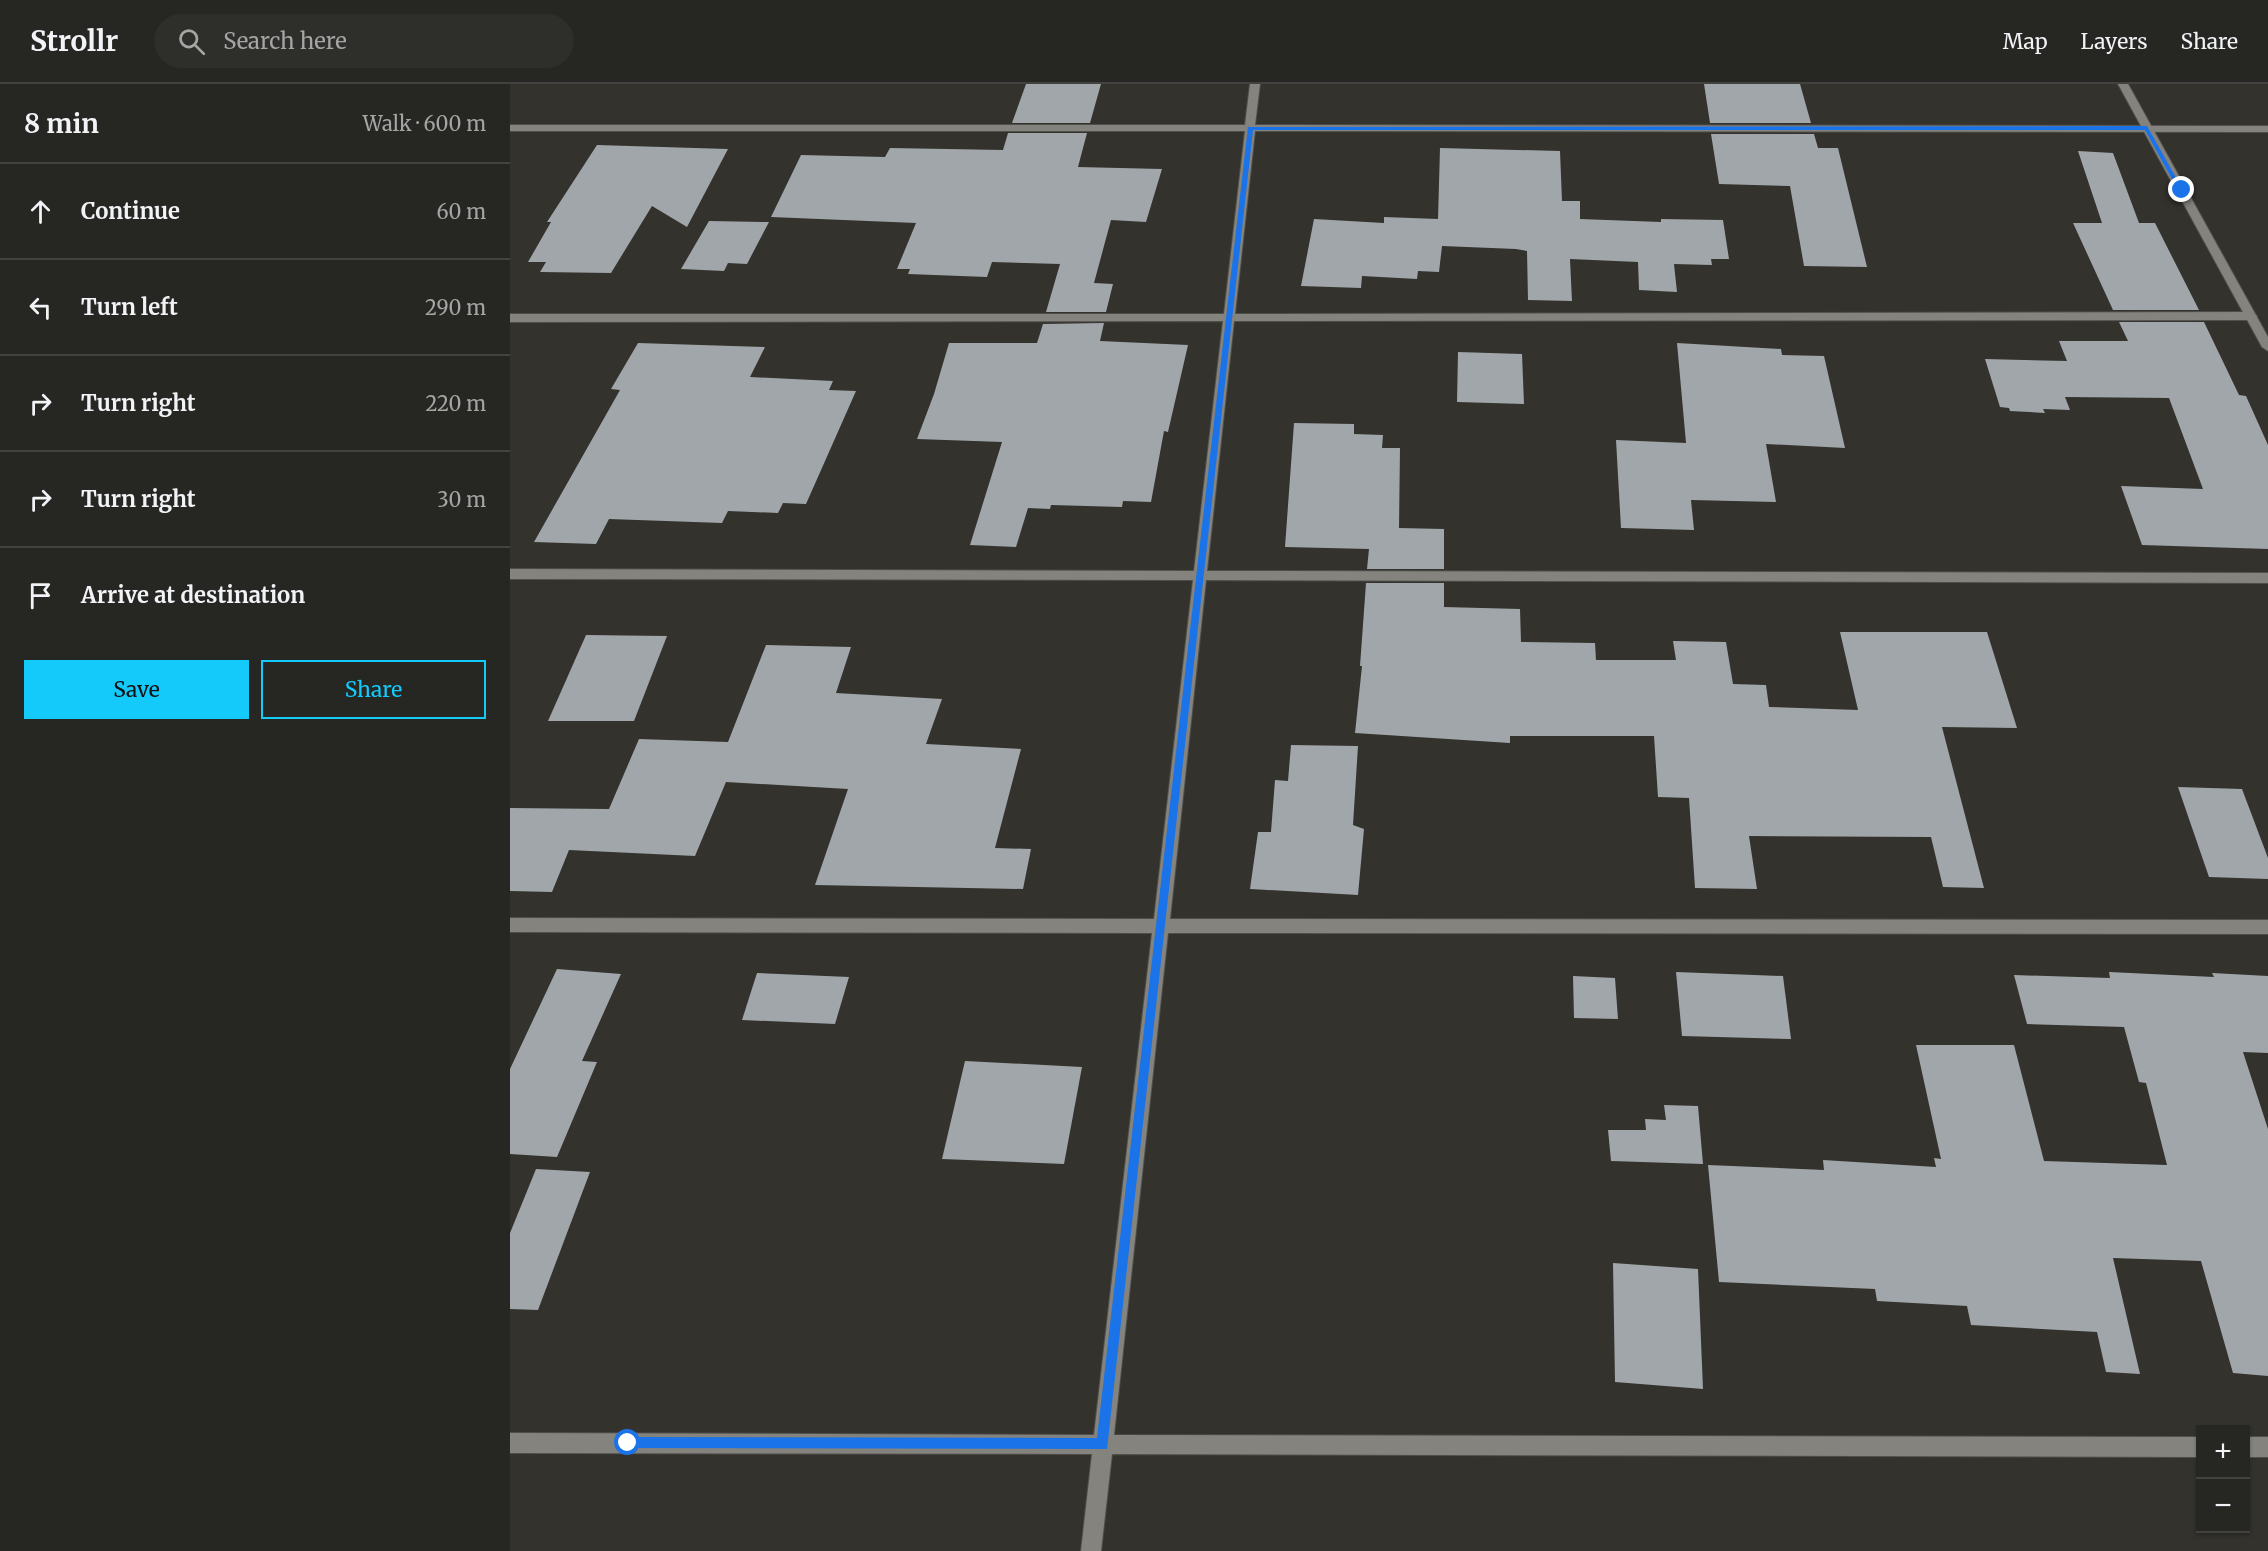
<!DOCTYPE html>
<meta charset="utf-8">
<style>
:root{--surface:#262622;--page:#2e2e2a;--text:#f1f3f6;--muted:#a4a5a5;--line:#424340;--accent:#13cafb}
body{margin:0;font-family:Merriweather,serif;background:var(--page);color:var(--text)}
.controls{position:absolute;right:18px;bottom:18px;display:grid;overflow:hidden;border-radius:0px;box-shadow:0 2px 4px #0004}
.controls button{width:54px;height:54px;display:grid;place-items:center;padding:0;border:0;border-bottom:2px solid var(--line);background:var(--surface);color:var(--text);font:30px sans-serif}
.stop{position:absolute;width:18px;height:18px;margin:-14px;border:4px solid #1a73e8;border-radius:50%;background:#fff}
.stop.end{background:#1a73e8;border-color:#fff;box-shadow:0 2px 6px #0008}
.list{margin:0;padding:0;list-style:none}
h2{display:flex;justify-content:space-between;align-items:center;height:78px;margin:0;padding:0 24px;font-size:26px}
h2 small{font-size:20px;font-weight:400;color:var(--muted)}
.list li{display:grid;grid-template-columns:39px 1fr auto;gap:18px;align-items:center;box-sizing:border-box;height:96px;padding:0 24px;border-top:2px solid var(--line)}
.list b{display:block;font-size:22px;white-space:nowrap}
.list em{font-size:20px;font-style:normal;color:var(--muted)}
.actions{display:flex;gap:12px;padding:18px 24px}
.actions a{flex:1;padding:14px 0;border:2px solid var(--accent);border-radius:0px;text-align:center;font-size:21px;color:var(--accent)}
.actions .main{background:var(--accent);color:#111}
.icon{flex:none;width:33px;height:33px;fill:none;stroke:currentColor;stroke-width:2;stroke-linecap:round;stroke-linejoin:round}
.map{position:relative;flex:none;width:1758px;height:1467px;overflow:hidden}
header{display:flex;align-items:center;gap:36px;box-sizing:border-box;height:84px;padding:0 30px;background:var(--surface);border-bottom:2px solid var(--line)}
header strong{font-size:28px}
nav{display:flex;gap:33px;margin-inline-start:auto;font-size:21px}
.search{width:420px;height:54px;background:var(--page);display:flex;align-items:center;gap:15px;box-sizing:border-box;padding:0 21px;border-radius:33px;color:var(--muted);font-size:22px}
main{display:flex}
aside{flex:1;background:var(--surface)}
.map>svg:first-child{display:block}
</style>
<header>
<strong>Strollr</strong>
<div class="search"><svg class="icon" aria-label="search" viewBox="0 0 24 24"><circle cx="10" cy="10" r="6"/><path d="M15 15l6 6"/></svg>Search here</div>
<nav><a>Map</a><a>Layers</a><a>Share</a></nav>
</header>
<main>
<aside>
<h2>8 min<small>Walk · 600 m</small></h2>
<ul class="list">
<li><svg class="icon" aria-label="ahead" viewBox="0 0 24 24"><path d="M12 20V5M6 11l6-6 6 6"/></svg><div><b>Continue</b></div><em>60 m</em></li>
<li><svg class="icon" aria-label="left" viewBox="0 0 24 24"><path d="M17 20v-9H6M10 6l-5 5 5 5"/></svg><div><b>Turn left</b></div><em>290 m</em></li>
<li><svg class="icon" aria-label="right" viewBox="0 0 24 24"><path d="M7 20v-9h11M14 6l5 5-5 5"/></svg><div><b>Turn right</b></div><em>220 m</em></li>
<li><svg class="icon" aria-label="right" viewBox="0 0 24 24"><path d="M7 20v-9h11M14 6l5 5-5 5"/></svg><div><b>Turn right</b></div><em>30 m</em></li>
<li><svg class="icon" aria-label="arrive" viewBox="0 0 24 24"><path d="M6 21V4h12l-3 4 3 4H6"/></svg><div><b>Arrive at destination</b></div></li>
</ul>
<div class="actions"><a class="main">Save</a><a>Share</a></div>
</aside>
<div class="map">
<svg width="1758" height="1467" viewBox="0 0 1758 1467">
<rect width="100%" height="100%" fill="#33322d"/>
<!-- building -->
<g fill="#a0a6a9">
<path d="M516 0H591L580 39H502Z"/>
<path d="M1194 0H1290L1301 39H1200Z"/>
<path d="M498 49H577L568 83 652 85 636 138 601 136 584 199 603 200 596 228H536L550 180 482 178 477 193 398 190 400 185H387L406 139 261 133 291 71 375 73 380 64 493 66Z"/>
<path d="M1201 50H1304L1308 64H1328L1357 183 1294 182 1280 102 1209 100Z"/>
<path d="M87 61 218 65 177 143 142 122 101 189 30 188 36 178H18L41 138H37Z"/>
<path d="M930 64 1050 67 1052 117H1070V135L1151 138V135L1213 136 1219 175H1201L1202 181 1164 180 1167 208 1129 206 1128 178 1060 175 1062 217 1018 216 1017 167 1006 165 932 162 929 188 908 187 907 195 852 192 851 204 791 202 804 135 874 139V133L928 135Z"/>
<path d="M1568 67 1603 69 1629 139H1645L1689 226H1603L1563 139H1592Z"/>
<path d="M199 137 259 138 237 180 218 179 214 187 171 185Z"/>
<path d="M1609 238H1694L1729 311 1736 312 1758 361V465L1632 461 1611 402 1693 405 1659 314 1555 313 1560 326 1533 325 1535 329 1500 327 1499 324 1490 323 1475 275 1557 277 1549 257H1618Z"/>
<path d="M594 239 590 257 678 261 658 348 654 347 641 418 613 417 612 423 541 421 540 425 518 424 506 463 460 461 492 358 407 355 424 310 439 259H527L533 240Z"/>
<path d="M128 259 255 263 240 293 323 297 319 306 346 307 296 420 273 419 268 429 218 427 212 439 99 435 86 460 24 458 110 306 101 305Z"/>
<path d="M1167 259 1271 265 1272 271 1314 272 1335 364 1256 360 1266 418 1181 416 1184 446 1111 444 1106 356 1176 359Z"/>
<path d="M948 268 1012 270 1014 320 947 318Z"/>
<path d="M784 339 844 340V350L873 351 872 364H890L889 444 934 445V485H857L859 465 775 463Z"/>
<path d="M856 499H934V523L1010 525 1011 558 1085 559 1086 576H1166L1163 557 1216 558 1223 600 1256 601 1259 623 1348 626 1330 548H1477L1507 644 1432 643 1474 804 1433 803 1421 753 1239 752 1247 805 1185 804 1179 714 1148 713 1144 652H1000V659L845 649 852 582H850Z"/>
<path d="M76 551 157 552 124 637H38Z"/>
<path d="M256 561 341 563 326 609 432 615 416 660 511 665 485 764 521 765 513 805 305 801 338 705 216 698 185 772 59 766 42 808 0 807V724L99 725 129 655 218 658Z"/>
<path d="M781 661 848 662 843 741 854 745 848 811 740 805 748 748H761L765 696 778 697Z"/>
<path d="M1668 703 1732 705 1758 774V795L1699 793Z"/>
<path d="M47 885 111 890 72 977 87 978 47 1073 0 1070V985Z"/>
<path d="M1166 888 1273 892 1281 955 1172 952Z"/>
<path d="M1599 888 1704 893 1702 889 1758 892V969L1733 968 1758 1045V1292L1723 1289 1691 1177 1603 1174 1630 1290 1596 1288 1587 1248 1461 1241 1457 1222 1367 1217 1365 1205 1209 1198 1198 1081 1314 1086 1313 1076 1426 1083 1424 1074 1431 1075 1406 961H1504L1534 1077 1657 1081 1636 999 1629 998 1614 943 1517 940 1504 891 1600 894Z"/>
<path d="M247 889 339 893 325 940 232 936Z"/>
<path d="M1063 892 1105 894 1108 935 1064 934Z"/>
<path d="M455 977 572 983 554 1080 432 1075Z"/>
<path d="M1154 1021 1188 1022 1193 1080 1101 1077 1098 1046H1136L1135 1035 1156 1036Z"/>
<path d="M26 1085 80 1088 28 1226 0 1225V1149Z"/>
<path d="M1103 1179 1188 1185 1193 1305 1105 1298Z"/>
</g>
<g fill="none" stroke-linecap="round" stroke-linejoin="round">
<!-- street casing -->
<g stroke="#504f4c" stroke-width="2">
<g id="street">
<path d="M740 0H750L745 41 1758 42V48L745 47 725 230 1741 228 1747 232 1741 236 724 237 697 487 1758 489V499L696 496 660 835 1758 836V850L658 849 604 1351 1690 1353V1373L602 1370 591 1467H571L582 1370 0 1369V1349L584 1351 642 849 0 848V834L644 835 683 496 0 495V485L684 487 713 237 0 238V230H714L735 47H0V41H735Z"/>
<rect x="1736" y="1353" width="22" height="20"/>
</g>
</g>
<!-- secondary casing -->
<g stroke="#504f4c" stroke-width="2">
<path id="secondary" d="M1608 0H1618L1758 253V267L1752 263Z"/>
</g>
<!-- street -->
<use href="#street" fill="#84837e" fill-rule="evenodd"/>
<!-- secondary -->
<use href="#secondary" fill="#84837e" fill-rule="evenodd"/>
</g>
<!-- route -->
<path fill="#1a73e8" d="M1637 42 1674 108 1668 106 1635 46H743L597 1365 114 1364V1355L118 1353 587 1354 738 43Z"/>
</svg>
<div class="controls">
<button>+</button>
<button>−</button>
</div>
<div class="stop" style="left:118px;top:1359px"></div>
<div class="stop end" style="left:1672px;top:106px"></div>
</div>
</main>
